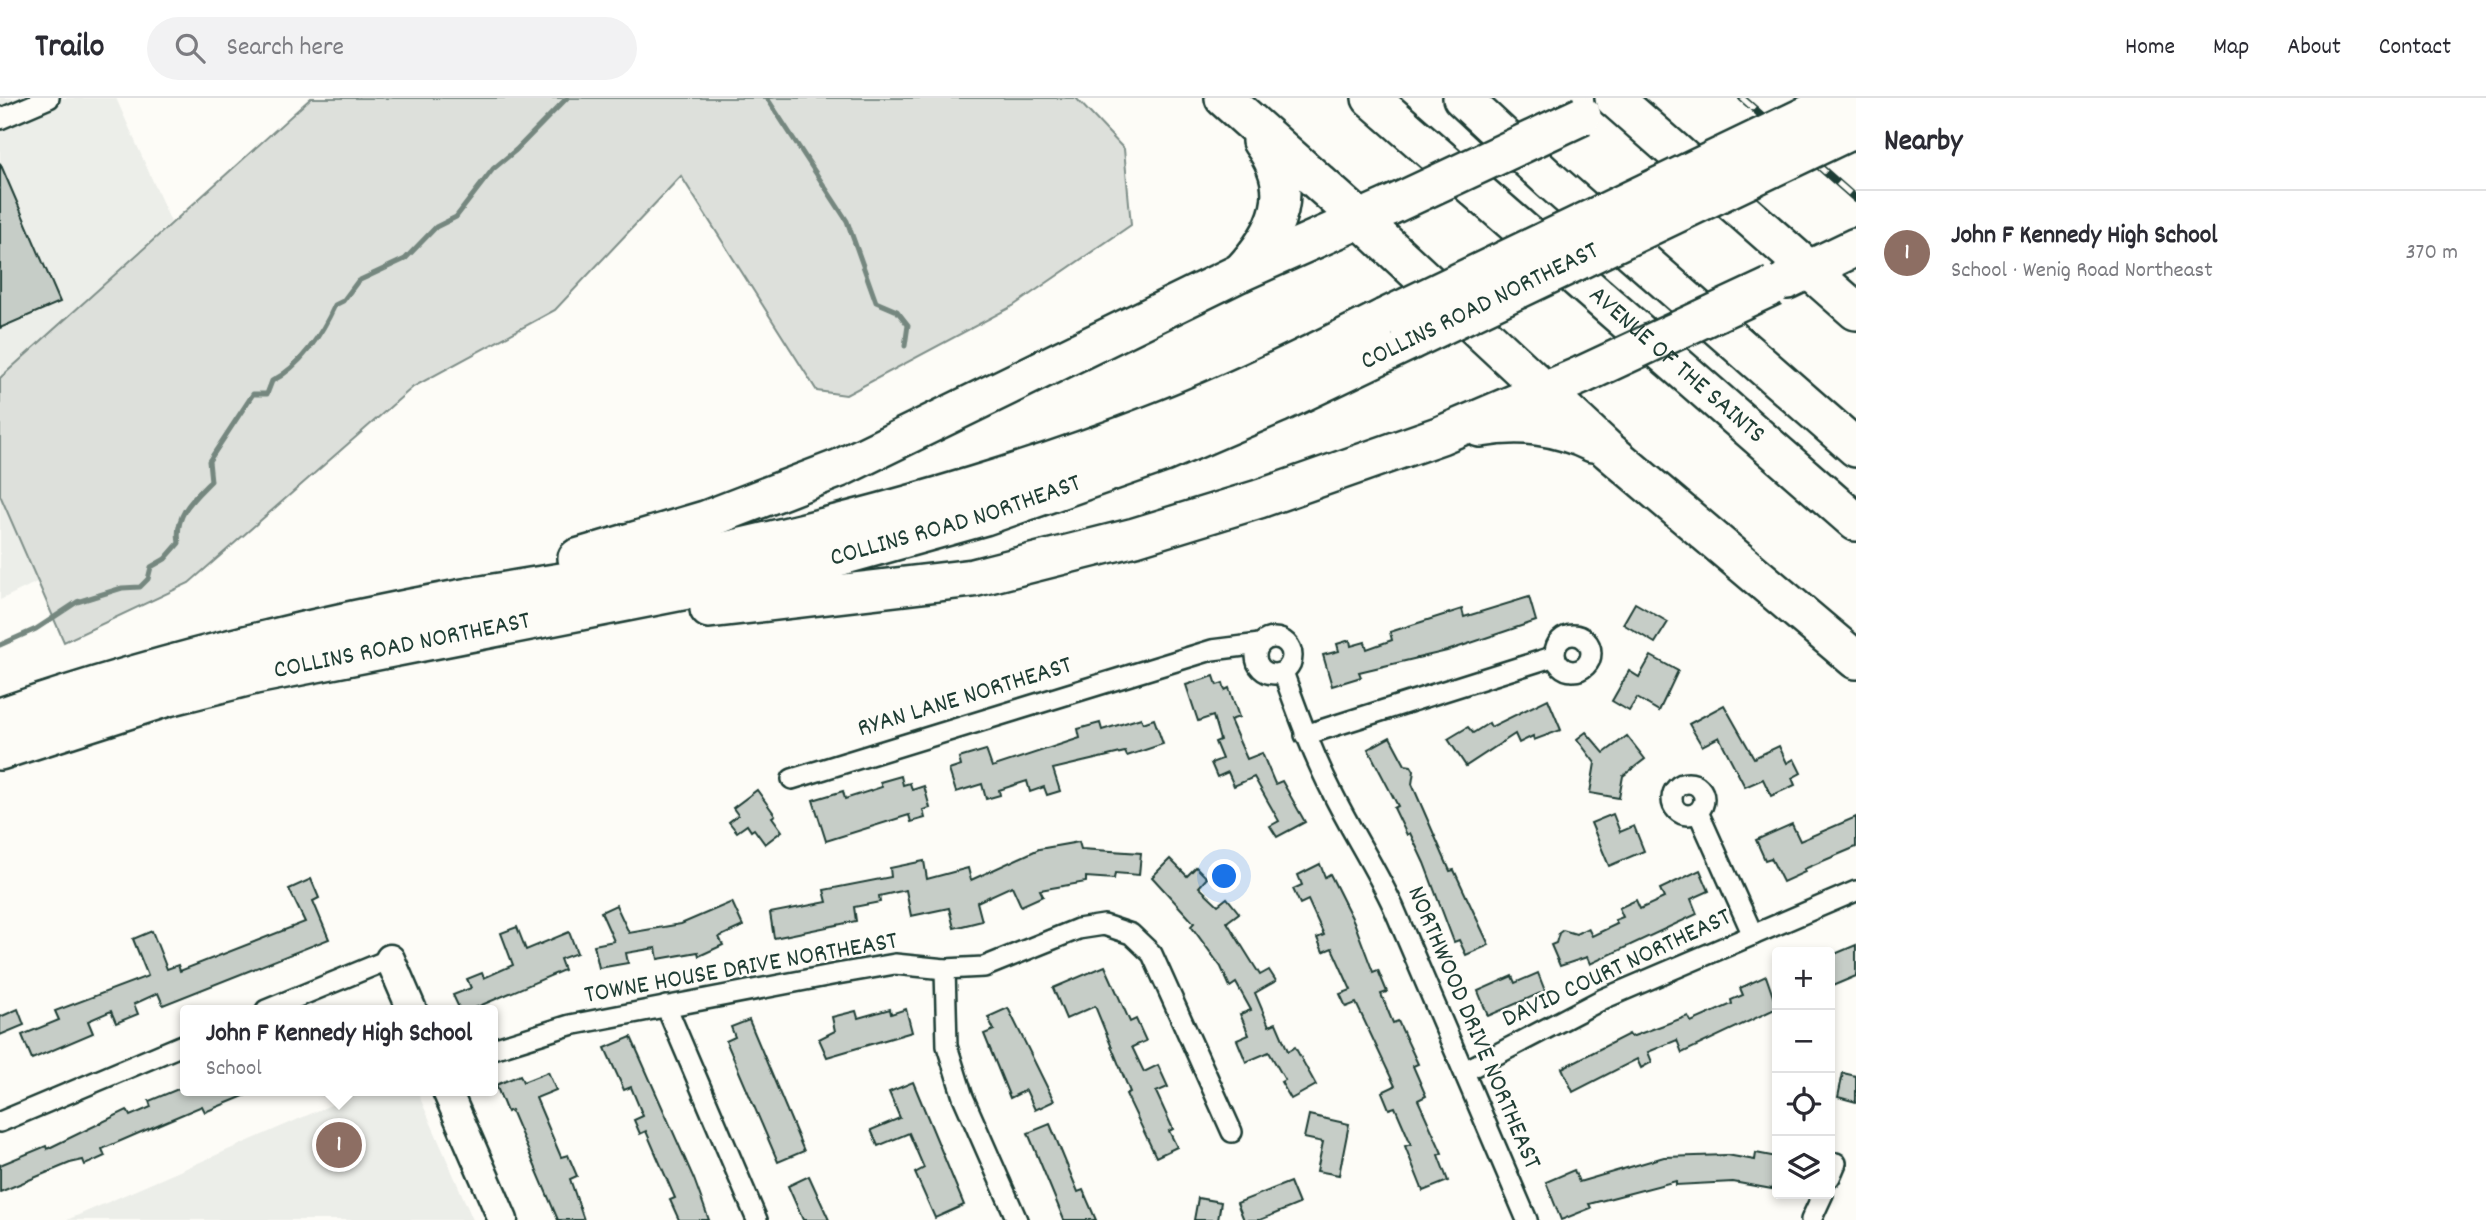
<!DOCTYPE html>
<meta charset="utf-8">
<style>
:root{--surface:#fff;--page:#f2f2f3;--text:#2b2b33;--muted:#7c7c81;--line:#e1e1e2;--accent:#ea580c}
body{margin:0;font-family:Dekko,sans-serif;background:var(--page);color:var(--text)}
.controls{position:absolute;right:21px;bottom:21px;display:grid;overflow:hidden;border-radius:7px;box-shadow:0 4px 10px #0003}
.controls button{width:63px;height:63px;display:grid;place-items:center;padding:0;border:0;border-bottom:2px solid var(--line);background:var(--surface);color:var(--text);font:35px sans-serif}
.you{position:absolute;left:1225px;top:779px;width:24px;height:24px;margin:-18px;border:5px solid #fff;border-radius:50%;background:#1a73e8;box-shadow:0 0 0 10px #1a73e833}
.badge{display:grid;place-items:center;width:46px;height:46px;border-radius:50%;background:var(--accent);color:#fff;font-size:23px;font-weight:700}
.pin{position:absolute;translate:-50% -50%;border:4px solid #fff;box-shadow:0 2px 7px #0006}
.popup{position:absolute;left:180px;top:907px;width:318px;height:91px;box-sizing:border-box;display:grid;place-content:center;border-radius:7px;background:var(--surface);filter:drop-shadow(0 2px 5px #0005);font-size:23px;white-space:nowrap;color:var(--muted)}
.popup b{font-size:26px;color:var(--text)}
.popup::after{content:'';position:absolute;left:50%;top:100%;margin-left:-14px;border:14px solid transparent;border-top-color:var(--surface)}
.list{margin:0;padding:0;list-style:none}
h2{display:flex;justify-content:space-between;align-items:center;height:91px;margin:0;padding:0 28px;font-size:30px}
h2 small{font-size:23px;font-weight:400;color:var(--muted)}
.list li{display:grid;grid-template-columns:46px 1fr auto;gap:21px;align-items:center;box-sizing:border-box;height:126px;padding:0 28px;border-top:2px solid var(--line)}
.list b{display:block;font-size:26px;white-space:nowrap}
.list p{margin:0;font-size:23px;white-space:nowrap;color:var(--muted)}
.list em{font-size:23px;font-style:normal;color:var(--muted)}
.icon{flex:none;width:38px;height:38px;fill:none;stroke:currentColor;stroke-width:2;stroke-linecap:round;stroke-linejoin:round}
.map{position:relative;flex:none;width:1856px;height:1122px;overflow:hidden}
header{display:flex;align-items:center;gap:42px;box-sizing:border-box;height:98px;padding:0 35px;background:var(--surface);border-bottom:2px solid var(--line)}
header strong{font-size:33px}
nav{display:flex;gap:38px;margin-inline-start:auto;font-size:24px}
.search{width:490px;height:63px;background:var(--page);display:flex;align-items:center;gap:18px;box-sizing:border-box;padding:0 24px;border-radius:38px;color:var(--muted);font-size:26px}
main{display:flex}
aside{flex:1;background:var(--surface)}
.map>svg:first-child{display:block}
</style>
<header>
<strong>Trailo</strong>
<div class="search"><svg class="icon" aria-label="search" viewBox="0 0 24 24"><circle cx="10" cy="10" r="6"/><path d="M15 15l6 6"/></svg>Search here</div>
<nav><a>Home</a><a>Map</a><a>About</a><a>Contact</a></nav>
</header>
<main>
<div class="map">
<svg width="1856" height="1122" viewBox="0 0 1856 1122">
<rect width="100%" height="100%" fill="#fdfcf7"/>
<filter id="ink" filterUnits="userSpaceOnUse"><feTurbulence type="fractalNoise" baseFrequency=".0143" numOctaves="2"/><feDisplacementMap in="SourceGraphic" scale="14" xChannelSelector="R" yChannelSelector="G"/><feConvolveMatrix kernelMatrix="1 2 1 2 8 2 1 2 1" color-interpolation-filters="sRGB"/></filter>
<g filter="url(#ink)">
<!-- built -->
<g fill="#eceee9">
<path d="M0 0H116L171 124 0 280Z"/>
<path d="M0 397 37 484 0 502Z"/>
<path d="M363 993H417L473 1122H67Z"/>
</g>
<!-- green -->
<path fill="#dde0db" stroke="#7e8e88" stroke-width="2" d="M311 0H1076L1124 51 1131 127 1013 208 846 297 817 293 681 78 555 212 413 289 189 485 64 544 0 397V280Z"/>
<g fill="none" stroke-linecap="round" stroke-linejoin="round">
<!-- stream -->
<g stroke="#75877f" stroke-width="5">
<path d="M767 0 847 123 876 204 897 213 908 227 905 248"/>
<path d="M0 547 36 531 77 504 122 490 140 489 148 481 151 469 165 461 179 445C174 417 193 401 211 383L209 363 253 296H267L272 283C300 269 322 236 335 207L343 203 358 183 405 161 436 129 456 119 493 71 516 52 567 0"/>
</g>
</g>
<!-- building -->
<g fill="#c6cdc7" stroke="#1f3d34" stroke-width="2">
<path d="M0 65 60 204 0 230Z"/>
<path d="M1529 499 1536 523 1447 553 1359 574 1361 579 1332 588 1323 557 1339 553 1337 546 1350 542 1351 548 1365 544 1367 551 1392 542 1390 534 1462 511 1464 519Z"/>
<path d="M1635 505 1668 524 1655 545 1623 526Z"/>
<path d="M1651 558 1678 573 1659 613 1637 600 1629 613 1612 603 1629 573 1639 579Z"/>
<path d="M1214 578 1217 587 1223 585 1225 592 1229 590 1239 619 1230 622 1247 661 1262 655 1275 686 1282 683 1305 724 1277 739 1270 728 1279 723 1254 679 1234 688 1228 674 1217 679 1211 665 1222 661 1215 644 1220 642 1213 618 1198 623 1186 587Z"/>
<path d="M1548 601 1561 632 1534 642 1533 638 1519 645 1515 636 1466 668 1448 641 1468 629 1473 635 1489 625 1491 629Z"/>
<path d="M1724 607 1754 660 1779 648 1787 665 1794 661 1801 675 1792 680 1795 687 1771 698 1763 681 1745 689 1719 639 1702 648 1689 626Z"/>
<path d="M1141 620 1143 625 1154 621 1163 646 1127 658 1125 654 1053 671 1060 693 1047 697 1044 689 1030 694 1027 683 999 692 1000 697 986 701 982 686 956 694 949 672 961 668 959 660 986 652 992 669 1080 640 1078 631 1100 625 1102 632Z"/>
<path d="M1586 634 1604 655 1627 638 1645 661 1623 678 1619 700 1590 695 1595 665 1577 641Z"/>
<path d="M1390 639 1405 667 1411 668 1414 673 1412 686 1450 773 1454 772 1489 847 1466 857 1459 842 1454 844 1424 765 1410 735 1407 737 1394 710 1398 708 1368 651Z"/>
<path d="M901 678 903 687 910 685 912 692 924 688 930 710 923 712 925 720 911 724 909 717 826 743 813 702 843 693 845 701 882 689 880 684Z"/>
<path d="M757 692 775 717 772 719 782 733 765 746 754 731 751 733 747 727 737 734 729 724 738 717 733 710Z"/>
<path d="M1613 716 1620 734 1634 728 1644 753 1609 768 1591 725Z"/>
<path d="M1856 719V749L1804 771 1805 774 1783 784 1771 760 1765 762 1756 742 1792 726 1800 743Z"/>
<path d="M1079 744 1081 751 1141 755 1139 777 1115 775 1114 781 1086 779V784L1040 792 1043 798 1021 808 1012 788 977 804 982 823 954 830 949 810 911 818 906 792 879 798 880 804 854 809 856 823 774 840 770 815 827 804 824 792 891 779 890 770 924 763 927 781 968 770 971 782 1039 751Z"/>
<path d="M1170 761 1187 778 1196 769 1207 780 1199 789 1218 807 1227 800 1239 815 1227 824 1260 877 1269 872 1276 883 1255 895 1269 928 1276 925 1288 953 1295 949 1316 987 1291 1001 1281 984 1285 982 1269 954 1246 964 1237 942 1249 937 1240 916 1251 912 1236 885 1230 889 1221 869 1191 828 1194 825 1152 779Z"/>
<path d="M1320 766 1325 779 1330 776 1354 824 1373 874 1378 872 1387 894 1381 896 1393 925 1398 923 1418 966 1413 968 1426 998 1418 1002 1442 1055 1438 1057 1448 1083 1423 1093 1405 1048 1411 1046 1395 1009 1389 1011 1382 994 1395 988 1356 905 1346 909 1340 896 1351 892 1332 850 1323 854 1317 840 1324 837 1308 802 1300 806 1293 791 1302 787 1298 777Z"/>
<path d="M1700 772 1709 793 1691 801 1697 816 1590 866 1587 859 1560 868 1551 847 1556 845 1559 835 1563 832 1576 836 1588 830 1592 838 1617 826 1615 822 1623 819 1619 810 1636 802 1640 811 1664 800 1660 791Z"/>
<path d="M311 781 319 800 313 803 329 841 163 907 158 895 134 906 138 916 116 925 111 913 88 923 93 935 32 961 22 937 59 922 55 913 148 878 133 841 152 833 167 871 178 867 180 873 305 824 289 791Z"/>
<path d="M732 804 743 828 719 839 723 847 699 858 698 854 658 861 656 850 626 855 628 865 599 870 594 847 614 843 601 814 616 807 629 835 681 826Z"/>
<path d="M517 829 526 852 569 834 577 855 560 861 564 872 470 912H460L453 897 471 890 467 881 482 875 484 880 513 867 501 835Z"/>
<path d="M1856 847V878L1830 889V858Z"/>
<path d="M1105 868 1130 924 1136 921 1146 943 1132 949 1144 974 1158 967 1168 989 1156 994 1173 1031 1169 1033 1177 1049 1156 1059 1126 996 1130 994 1095 908 1066 921 1053 890Z"/>
<path d="M1538 875 1545 893 1488 918 1478 893 1512 878 1515 885Z"/>
<path d="M1766 878 1777 910 1682 955 1677 942 1648 954 1652 964 1641 970 1637 961 1573 994 1562 970 1629 936 1631 939 1688 918 1691 924 1732 906 1731 902 1743 897 1740 890Z"/>
<path d="M1008 910 1054 1003 1035 1012 1026 992 1010 1000 984 936 994 932 988 919Z"/>
<path d="M18 911 24 927 0 937V919Z"/>
<path d="M890 911 891 916 906 911 912 934 827 959 819 941 835 933 832 919 856 913 858 920Z"/>
<path d="M749 922 804 1053 778 1064 726 943 735 939 731 929Z"/>
<path d="M631 939 694 1081 709 1122H679L670 1102 675 1100 646 1033 640 1036 634 1022 643 1018 631 989 624 992 605 950Z"/>
<path d="M548 974 556 992 536 1000 561 1059 568 1057 577 1078 570 1081 584 1122H558L511 1012 507 1014 496 987 520 977 523 984Z"/>
<path d="M1843 975 1856 978V1004L1838 999Z"/>
<path d="M913 984 964 1107 935 1120 915 1075 924 1070 909 1035 878 1048 871 1032 900 1020 889 994Z"/>
<path d="M183 989 185 993H256L205 1014 202 1008 162 1025 102 1051 105 1058 85 1067 83 1062 70 1065 0 1094V1067L46 1048 47 1051 127 1012 130 1018 151 1009 149 1003Z"/>
<path d="M1309 1017 1349 1026 1339 1077 1317 1073 1323 1044 1304 1040Z"/>
<path d="M1050 1026 1078 1094 1083 1092 1096 1122H1064L1028 1035Z"/>
<path d="M1756 1055 1777 1059V1081H1774L1772 1091 1733 1084 1676 1087V1083L1589 1106 1591 1110 1561 1122 1546 1084 1574 1072 1579 1084 1664 1059 1727 1057 1755 1062Z"/>
<path d="M809 1078 829 1122H803L788 1088Z"/>
<path d="M1290 1084 1299 1106 1260 1122H1244L1237 1105Z"/>
<path d="M1198 1100 1221 1104 1218 1122H1194Z"/>
</g>
<g fill="none" stroke-linecap="round" stroke-linejoin="round">
<!-- street casing -->
<g stroke="#1f3d34" stroke-width="24">
<g id="street">
<path d="M0 21 49 0"/>
<circle cx="1573" cy="555" r="18"/>
<circle cx="1274" cy="558" r="18"/>
<path d="M1283 574C1298 615 1312 655 1332 694 1351 733 1375 769 1393 808L1527 1122"/>
<path d="M1305 637 1555 558"/>
<path d="M792 681 1212 552 1260 546"/>
<circle cx="1688" cy="701" r="16"/>
<path d="M1698 714 1753 837"/>
<path d="M945 871 947 948 963 999 1017 1122"/>
<path d="M666 908 757 1122"/>
<path d="M266 912 390 861"/>
<path d="M493 951 570 927 837 876 895 866 945 871 984 869 1078 831 1104 827 1131 836 1152 856 1232 1034"/>
<path d="M1465 973 1603 901 1856 793"/>
<path d="M0 1024 185 946"/>
<path d="M1830 1079 1836 1065"/>
<path d="M1811 1122 1823 1096"/>
</g>
</g>
<!-- secondary casing -->
<g stroke="#1f3d34" stroke-width="33">
<g id="secondary">
<path d="M390 861 412 912"/>
<path d="M447 993 503 1122"/>
</g>
</g>
<!-- highway casing -->
<g stroke="#1f3d34" stroke-width="42">
<g id="highway">
<path d="M1224 0 1361 122 1609 353 1856 562"/>
<path id="s1" d="M1371 0 1856 424"/>
<path d="M1462 0 1550 82 1856 350"/>
<path d="M1614 0 1856 213"/>
<path d="M1241 174C1279 133 1298 92 1261 43"/>
<path d="M1787 182 1856 149"/>
<path d="M1480 330C1520 323 1556 327 1593 345"/>
<path d="M577 460 705 422 840 370 1239 175 1390 108"/>
<path d="M709 511 973 480 1135 439 1259 401 1441 337 1582 277"/>
<path d="M0 619C151 567 306 529 464 500 540 487 617 476 693 460 849 426 1004 384 1153 326 1232 296 1308 258 1384 220"/>
<path id="s2" d="M0 653 168 599 255 577 799 470 985 418 1164 355 1278 306 1410 243"/>
</g>
</g>
<!-- street -->
<use href="#street" stroke="#fdfcf7" stroke-width="19"/>
<!-- secondary -->
<use href="#secondary" stroke="#fdfcf7" stroke-width="28"/>
<!-- highway -->
<use href="#highway" stroke="#fdfcf7" stroke-width="37"/>
<!-- rail casing -->
<g stroke="#1f3d34" stroke-width="8">
<path id="rail" d="M1742 0 1856 101"/>
</g>
<!-- rail -->
<use href="#rail" stroke="#fdfcf7" stroke-width="5" stroke-dasharray="16" stroke-linecap="butt"/>
<!-- highway-bridge casing -->
<g stroke="#1f3d34" stroke-width="42" stroke-linecap="butt">
<g id="highway-bridge">
<path d="M1390 108 1582 18"/>
<path d="M1384 220 1843 0"/>
<path d="M1410 243 1856 30"/>
<path d="M1582 277 1773 188"/>
</g>
</g>
<!-- highway-bridge -->
<use href="#highway-bridge" stroke="#fdfcf7" stroke-width="37"/>
</g>
</g>
<g text-anchor="middle" dominant-baseline="central" stroke-width="5" stroke-linejoin="round" paint-order="stroke">
<!-- street labels -->
<g font-size="26" fill="#1f3d34" stroke="#fdfcf7">
<text transform="translate(1480 209) rotate(-26)">COLLINS ROAD NORTHEAST</text>
<text stroke="none"><textPath href="#s1" startOffset="406">AVENUE OF THE SAINTS</textPath></text>
<text stroke="none"><textPath href="#s2" startOffset="984">COLLINS ROAD NORTHEAST</textPath></text>
<text stroke="none"><textPath href="#s2" startOffset="416">COLLINS ROAD NORTHEAST</textPath></text>
<text transform="translate(965 600) rotate(-17)">RYAN LANE NORTHEAST</text>
<text transform="translate(741 871) rotate(-10)">TOWNE HOUSE DRIVE NORTHEAST</text>
<text transform="translate(1617 871) rotate(-25)">DAVID COURT NORTHEAST</text>
<text transform="translate(1473 930) rotate(67)">NORTHWOOD DRIVE NORTHEAST</text>
</g>
</g>
</svg>
<div class="controls">
<button>+</button>
<button>−</button>
<button><svg class="icon" aria-label="locate" viewBox="0 0 24 24"><circle cx="12" cy="12" r="6"/><path d="M12 2v4M12 18v4M2 12h4M18 12h4"/></svg></button>
<button><svg class="icon" aria-label="layers" viewBox="0 0 24 24"><path d="M12 4l9 5-9 5-9-5zM3 14l9 5 9-5"/></svg></button>
</div>
<div class="you"></div>
<div class="pin badge" style="left:339px;top:1047px;background:#8d6e63">1</div>
<div class="popup"><b>John F Kennedy High School</b>School</div>
</div>
<aside>
<h2>Nearby<small></small></h2>
<ul class="list">
<li><span class="badge" style="background:#8d6e63">1</span><div><b>John F Kennedy High School</b><p>School · Wenig Road Northeast</p></div><em>370 m</em></li>
</ul>
</aside>
</main>
